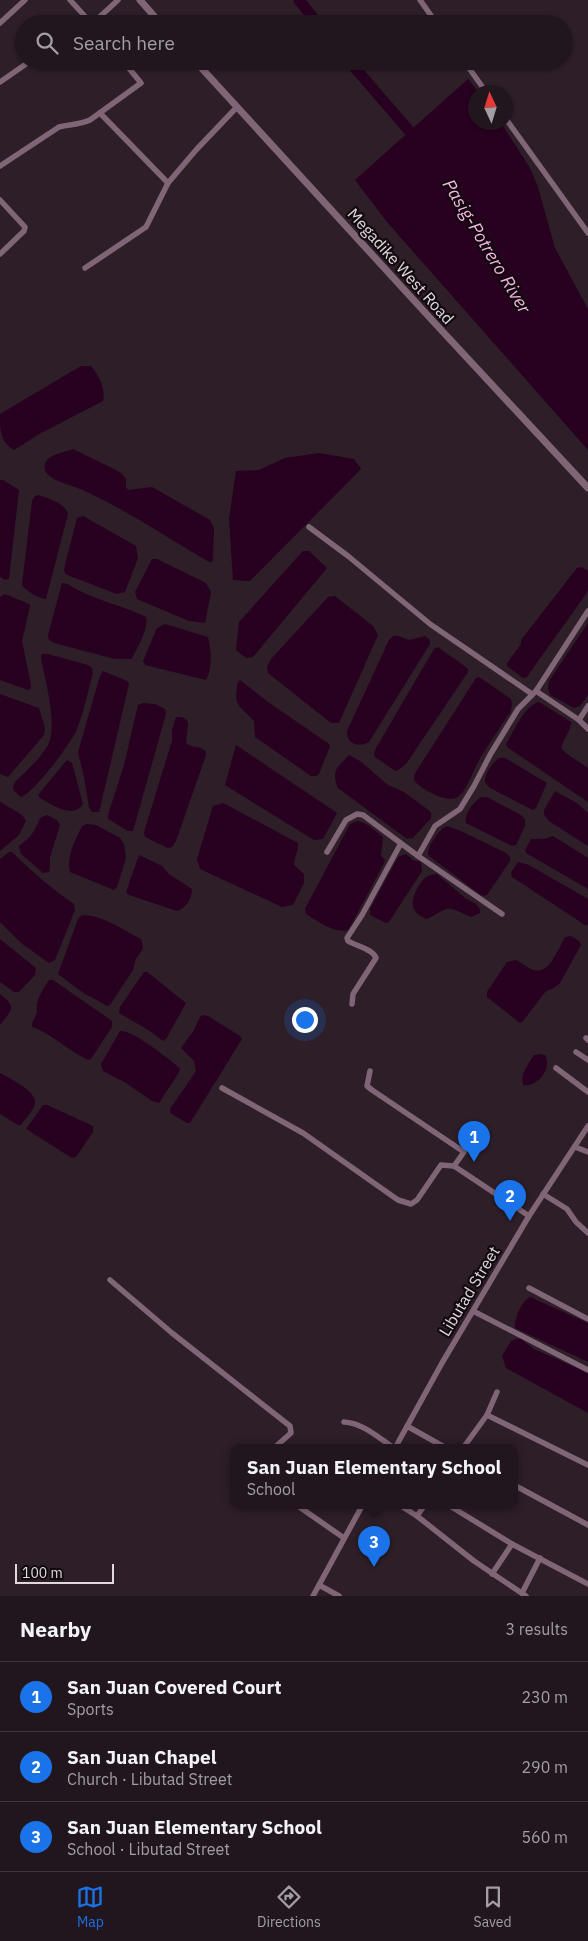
<!DOCTYPE html>
<meta charset="utf-8">
<style>
:root{--surface:#22161e;--page:#2a1f27;--text:#f1f3f6;--muted:#a29fa4;--line:#3f353c;--accent:#1a73e8}
body{margin:0;font-family:"IBM Plex Sans",sans-serif;background:var(--page);color:var(--text)}
.compass{position:absolute;left:468px;top:85px;width:45px;height:45px;border-radius:50%;background:var(--surface);box-shadow:0 1px 4px #0004;rotate:356deg}
.scale{position:absolute;left:15px;bottom:12px;width:99px;box-sizing:border-box;padding-left:5px;border:2px solid #e1d7dd;border-top:0;font-size:14px;line-height:18px;white-space:nowrap;color:#e1d7dd;-webkit-text-stroke:4px #110a0f;paint-order:stroke}
.you{position:absolute;left:304px;top:1019px;width:18px;height:18px;margin:-12px;border:4px solid #fff;border-radius:50%;background:#1a73e8;box-shadow:0 0 0 8px #1a73e833}
.badge{display:grid;place-items:center;width:32px;height:32px;border-radius:50%;background:var(--accent);color:#fff;font-size:16px;font-weight:700}
.pin{position:absolute;translate:-50% -41px;filter:drop-shadow(0 1px 2px #0008)}
.pin::after{content:'';position:absolute;top:26px;width:18px;height:15px;background:inherit;clip-path:polygon(0 0,100% 0,50% 100%)}
.popup{position:absolute;left:230px;top:1444px;width:288px;height:65px;box-sizing:border-box;display:grid;place-content:center;border-radius:10px;background:var(--surface);filter:drop-shadow(0 1px 4px #0005);font-size:16px;white-space:nowrap;color:var(--muted)}
.popup b{font-size:19px;color:var(--text)}
.popup::after{content:'';position:absolute;left:50%;top:100%;margin-left:-10px;border:10px solid transparent;border-top-color:var(--surface)}
.list{margin:0;padding:0;list-style:none}
h2{display:flex;justify-content:space-between;align-items:center;height:65px;margin:0;padding:0 20px;font-size:21px}
h2 small{font-size:16px;font-weight:400;color:var(--muted)}
.list li{display:grid;grid-template-columns:32px 1fr auto;gap:15px;align-items:center;box-sizing:border-box;height:70px;padding:0 20px;border-top:1px solid var(--line)}
.list b{display:block;font-size:19px;white-space:nowrap}
.list p{margin:0;font-size:16px;white-space:nowrap;color:var(--muted)}
.list em{font-size:16px;font-style:normal;color:var(--muted)}
.icon{flex:none;width:28px;height:28px;fill:none;stroke:currentColor;stroke-width:2;stroke-linecap:round;stroke-linejoin:round}
.map{position:relative;flex:none;width:588px;height:1596px;overflow:hidden}
.search{position:absolute;background:var(--surface);box-shadow:0 1px 4px #0004;left:15px;right:15px;top:15px;height:55px;display:flex;align-items:center;gap:12px;box-sizing:border-box;padding:0 18px;border-radius:28px;color:var(--muted);font-size:19px}
.sheet{height:275px;background:var(--surface)}
nav{display:flex;justify-content:space-around;align-items:center;box-sizing:border-box;height:70px;border-top:1px solid var(--line);background:var(--surface);font-size:14px;color:var(--muted)}
nav a{display:grid;justify-items:center;gap:2px}
nav .on{color:var(--accent)}
.map>svg:first-child{display:block}
</style>
<div class="map">
<svg width="588" height="1596" viewBox="0 0 588 1596">
<rect width="100%" height="100%" fill="#2d1e28"/>
<!-- water -->
<g fill="#27011f">
<path d="M468 79 478 92H476V122L501 123 530 168 538 187 555 248 588 309V450L387 222 355 180Z"/>
<path d="M81 366H91C99 375 106 390 103 401L41 433 14 450C0 442 0 429 0 414Z"/>
<path d="M73 449 120 472 126 479V487L128 490 152 487 210 520 214 528 213 559 212 562H209C168 538 128 511 85 491 76 486 48 481 45 470 42 454 64 453 73 449Z"/>
<path d="M319 453 354 459 361 469 250 581 233 580 229 519 236 471 259 470 285 458Z"/>
<path d="M0 480H3L19 490 9 579 5 580 0 577Z"/>
<path d="M38 495C48 498 65 503 68 514L46 599C38 598 26 591 22 585L32 501 34 497Z"/>
<path d="M83 516 136 546 138 558 125 592 117 594 65 574 64 569 77 518Z"/>
<path d="M303 551H309L327 568 253 657 246 658 236 650 239 622Z"/>
<path d="M152 559H157L206 583 211 592 205 623 189 621 137 599 135 592Z"/>
<path d="M582 567 588 571V590L586 594 526 678H523L507 666V663L521 644V640L577 568Z"/>
<path d="M62 583 68 584C89 599 123 605 146 617 149 630 137 647 132 659H115L54 643 49 640 48 635Z"/>
<path d="M5 594 29 604 30 606 22 641 31 685V688L28 690 0 680V597Z"/>
<path d="M335 596 373 626 378 635 339 723H331L268 673 267 667 271 659 328 597Z"/>
<path d="M588 623V695L580 706 574 708 550 695 548 688 549 681Z"/>
<path d="M165 624 208 637C211 650 213 668 206 680L145 665 143 661 157 628Z"/>
<path d="M393 636H398L409 640 425 636 430 640V644L369 742C359 748 346 744 347 731L389 640Z"/>
<path d="M438 647C448 655 459 661 468 669V672L406 764 397 771 394 770 375 757 374 753 376 748 434 649Z"/>
<path d="M42 654H48L88 665 92 668 93 673C88 691 84 711 77 729 72 742 33 794 21 797L14 791 13 787 15 782C25 772 42 757 48 745 58 725 45 679 41 658Z"/>
<path d="M103 671 127 681 129 684 101 804 99 812H92L89 807 84 777 78 752 100 676Z"/>
<path d="M479 677 511 699 512 704 511 711C500 727 489 744 479 760 474 769 466 792 458 797 448 804 420 789 414 780V775L476 678Z"/>
<path d="M240 680 268 702 329 744 330 746 319 774 316 776H311L255 737 254 721 239 706 236 699 237 684Z"/>
<path d="M0 694 39 708 45 728 44 735 8 777 0 774Z"/>
<path d="M539 702 571 722C571 731 563 739 561 748L567 754 588 768V802L507 747 506 744C515 730 523 707 539 702Z"/>
<path d="M143 703 155 704 165 709 166 714 133 831H128L108 819V815L124 765 138 705Z"/>
<path d="M176 717H182L187 720 188 724 186 743C191 748 200 746 206 751V755L176 841 172 847 168 848 145 837 144 832 172 741V730Z"/>
<path d="M236 745 337 813 323 839 314 840 225 785Z"/>
<path d="M349 755 360 761 388 785 404 792 431 812V818L413 838 407 839 338 788C331 770 337 768 349 755Z"/>
<path d="M499 758H505L547 783 536 808 533 810 490 788C488 786 485 783 485 781 484 774 494 761 499 758Z"/>
<path d="M67 760 72 763 83 804C72 820 52 804 40 798L38 795Z"/>
<path d="M555 791 577 803 588 813V846L549 821 544 815V810Z"/>
<path d="M481 797H487L521 815 525 820V826L516 845 512 846 466 823C464 813 473 803 481 797Z"/>
<path d="M0 801C8 809 21 810 26 821L19 835 0 851Z"/>
<path d="M223 803 298 843C299 851 294 857 294 865L304 874V883L293 905 282 907 200 869 197 859 213 806Z"/>
<path d="M47 815 57 820 60 825 50 857V867L49 872 43 873 21 854 19 846C31 837 34 833 40 818Z"/>
<path d="M358 821 368 825 383 837 381 856 385 860 384 863 350 927 348 930C334 934 318 921 306 914L305 909 350 824Z"/>
<path d="M86 824 96 825 120 838 124 844 126 858 117 887 114 890 70 872C66 856 75 841 82 826Z"/>
<path d="M447 826 461 831 506 853 510 857V861L487 895 483 896 478 893 428 855C427 847 439 829 447 826Z"/>
<path d="M553 836 588 858V889L526 853 525 850 531 839H545Z"/>
<path d="M9 852H12C32 872 51 888 74 904L75 910 55 960 49 963 21 943 0 922V859Z"/>
<path d="M406 854 413 860 421 862 422 871 389 922 386 923 370 915V909L398 857Z"/>
<path d="M139 855 162 866 169 874 192 889C192 899 186 908 177 911L129 895 126 892Z"/>
<path d="M518 862 529 865 588 899V925H585L512 877 511 873Z"/>
<path d="M437 874 465 898 476 904 480 909V913L471 917C443 905 453 906 427 919 422 917 416 914 414 909 409 901 419 883 425 878 429 875 433 874 437 874Z"/>
<path d="M82 915C103 915 123 930 141 939L143 948 135 961 133 970 110 1005 107 1006 82 992 58 974 78 919Z"/>
<path d="M571 936 579 941 581 945 560 983 554 988 546 991 523 1021 520 1023 487 997V992L507 962 516 960C522 963 528 969 534 970 549 975 559 948 565 937Z"/>
<path d="M0 939 36 968 35 975 19 992H14L0 982Z"/>
<path d="M144 972H147L151 975 186 1003 166 1039 163 1041 150 1031 119 1013 120 1007Z"/>
<path d="M49 980H53L112 1021V1027L91 1059 88 1060C68 1051 53 1034 32 1027 32 1021 34 1020 36 1015 38 1011 36 1007 37 1003 40 994 44 987 49 980Z"/>
<path d="M0 994C18 1007 11 1010 0 1025Z"/>
<path d="M203 1015 208 1016 240 1036 242 1039 190 1123H187L170 1113V1109L196 1071 194 1061 181 1048 194 1030 200 1017Z"/>
<path d="M120 1031C134 1030 168 1059 180 1068L178 1074 159 1103 152 1101 126 1083 103 1071 101 1064Z"/>
<path d="M539 1054 545 1055C553 1068 537 1088 523 1085 520 1073 528 1065 534 1055Z"/>
<path d="M0 1073C9 1078 36 1091 35 1102 35 1109 25 1119 21 1125H18L0 1114Z"/>
<path d="M43 1105H47L93 1126V1132L76 1157 72 1158 26 1129Z"/>
<path d="M530 1297 588 1323V1362L515 1328C514 1318 521 1302 530 1297Z"/>
<path d="M516 1339H521L534 1349 588 1373V1413L506 1368 502 1356 511 1341Z"/>
</g>
<g fill="none" stroke-linecap="round" stroke-linejoin="round">
<!-- river -->
<g stroke="#27011f" stroke-width="11">
<path d="M299 0 318 24"/>
<path d="M349 61 418 141"/>
</g>
<!-- minor -->
<g stroke="#806577" stroke-width="5.5">
<path d="M70 0 92 24 118 0"/>
<path d="M420 0 437 24"/>
<path d="M0 23 25 0"/>
<path d="M464 61 486 92"/>
<path d="M0 82 26 64"/>
<path d="M100 113 168 183"/>
<path d="M506 119 588 233"/>
<path d="M0 166 59 127C70 124 79 125 90 120L141 83 123 61"/>
<path d="M0 200 25 227 24 231 0 254"/>
<path d="M85 268 146 227 168 183 196 150 237 107"/>
<path d="M309 527 348 556 430 624 532 694"/>
<path d="M536 691 579 720 588 706"/>
<path d="M579 720 588 729"/>
<path d="M327 852 346 820 357 814 363 815 418 856 435 826 460 809 474 786 490 755 518 709 536 691 588 611"/>
<path d="M418 856 502 914"/>
<path d="M352 1004 353 994 376 958C373 949 356 946 348 941L347 938 362 915 400 845"/>
<path d="M586 1038 588 1040"/>
<path d="M576 1052 588 1060"/>
<path d="M556 1068 588 1092"/>
<path d="M222 1088 303 1133 398 1200 411 1204 417 1200 441 1165 454 1166 464 1152 372 1090 367 1086 370 1071"/>
<path d="M575 1147 588 1152"/>
<path d="M454 1166 529 1216"/>
<path d="M543 1194 567 1209 576 1222 588 1233"/>
<path d="M110 1280 172 1333 290 1426 291 1433 274 1448"/>
<path d="M529 1288 588 1319"/>
<path d="M473 1311 588 1370"/>
<path d="M487 1415 497 1392"/>
<path d="M344 1422C363 1423 379 1438 394 1448"/>
<path d="M407 1426 446 1448"/>
<path d="M395 1448 442 1363 529 1216 588 1126"/>
<path d="M463 1448 487 1415 588 1465"/>
<path d="M514 1485 588 1525"/>
<path d="M298 1506 344 1538"/>
<path d="M401 1506 417 1516 474 1561 526 1596"/>
<path d="M450 1506 512 1544 588 1584"/>
<path d="M417 1516 424 1506"/>
<path d="M492 1574 512 1544"/>
<path d="M319 1585 339 1596"/>
<path d="M522 1593 540 1558"/>
<path d="M313 1596 362 1506"/>
</g>
<!-- tertiary -->
<g stroke="#806577" stroke-width="7">
<path d="M140 0 161 24"/>
<path d="M195 61 431 319 588 488"/>
</g>
</g>
<g text-anchor="middle" dominant-baseline="central" stroke-width="4.5" stroke-linejoin="round" paint-order="stroke">
<!-- street labels -->
<g font-size="16" fill="#e1d7dd" stroke="#110a0f">
<text transform="translate(401 266) rotate(48)">Megadike West Road</text>
<text transform="translate(469 1291) rotate(-59)">Libutad Street</text>
</g>
<!-- water labels -->
<g font-size="18" font-style="italic" fill="#fab4e5" stroke="#110a0f">
<text transform="translate(487 246) rotate(59)">Pasig-Potrero River</text>
</g>
</g>
</svg>
<svg class="compass" viewBox="-18 -18 36 36"><path d="M0-13l5 13h-10z" fill="#e53935"/><path d="M0 13l5-13h-10z" fill="#a29fa4"/></svg>
<div class="scale">100 m</div>
<div class="you"></div>
<div class="pin badge" style="left:474px;top:1162px">1</div>
<div class="pin badge" style="left:510px;top:1221px">2</div>
<div class="pin badge" style="left:374px;top:1567px">3</div>
<div class="popup"><b>San Juan Elementary School</b>School</div>
<div class="search"><svg class="icon" aria-label="search" viewBox="0 0 24 24"><circle cx="10" cy="10" r="6"/><path d="M15 15l6 6"/></svg>Search here</div>
</div>
<section class="sheet">
<h2>Nearby<small>3 results</small></h2>
<ul class="list">
<li><span class="badge">1</span><div><b>San Juan Covered Court</b><p>Sports</p></div><em>230 m</em></li>
<li><span class="badge">2</span><div><b>San Juan Chapel</b><p>Church · Libutad Street</p></div><em>290 m</em></li>
<li><span class="badge">3</span><div><b>San Juan Elementary School</b><p>School · Libutad Street</p></div><em>560 m</em></li>
</ul>
</section>
<nav>
<a class="on"><svg class="icon" aria-label="map" viewBox="0 0 24 24"><path d="M3 6l6-2 6 2 6-2v14l-6 2-6-2-6 2zM9 4v14M15 6v14"/></svg>Map</a>
<a><svg class="icon" aria-label="directions" viewBox="0 0 24 24"><path d="M12 3l9 9-9 9-9-9zM9 14v-3h6M13 9l2 2-2 2"/></svg>Directions</a>
<a><svg class="icon" aria-label="saved" viewBox="0 0 24 24"><path d="M7 4h10v16l-5-4-5 4z"/></svg>Saved</a>
</nav>
